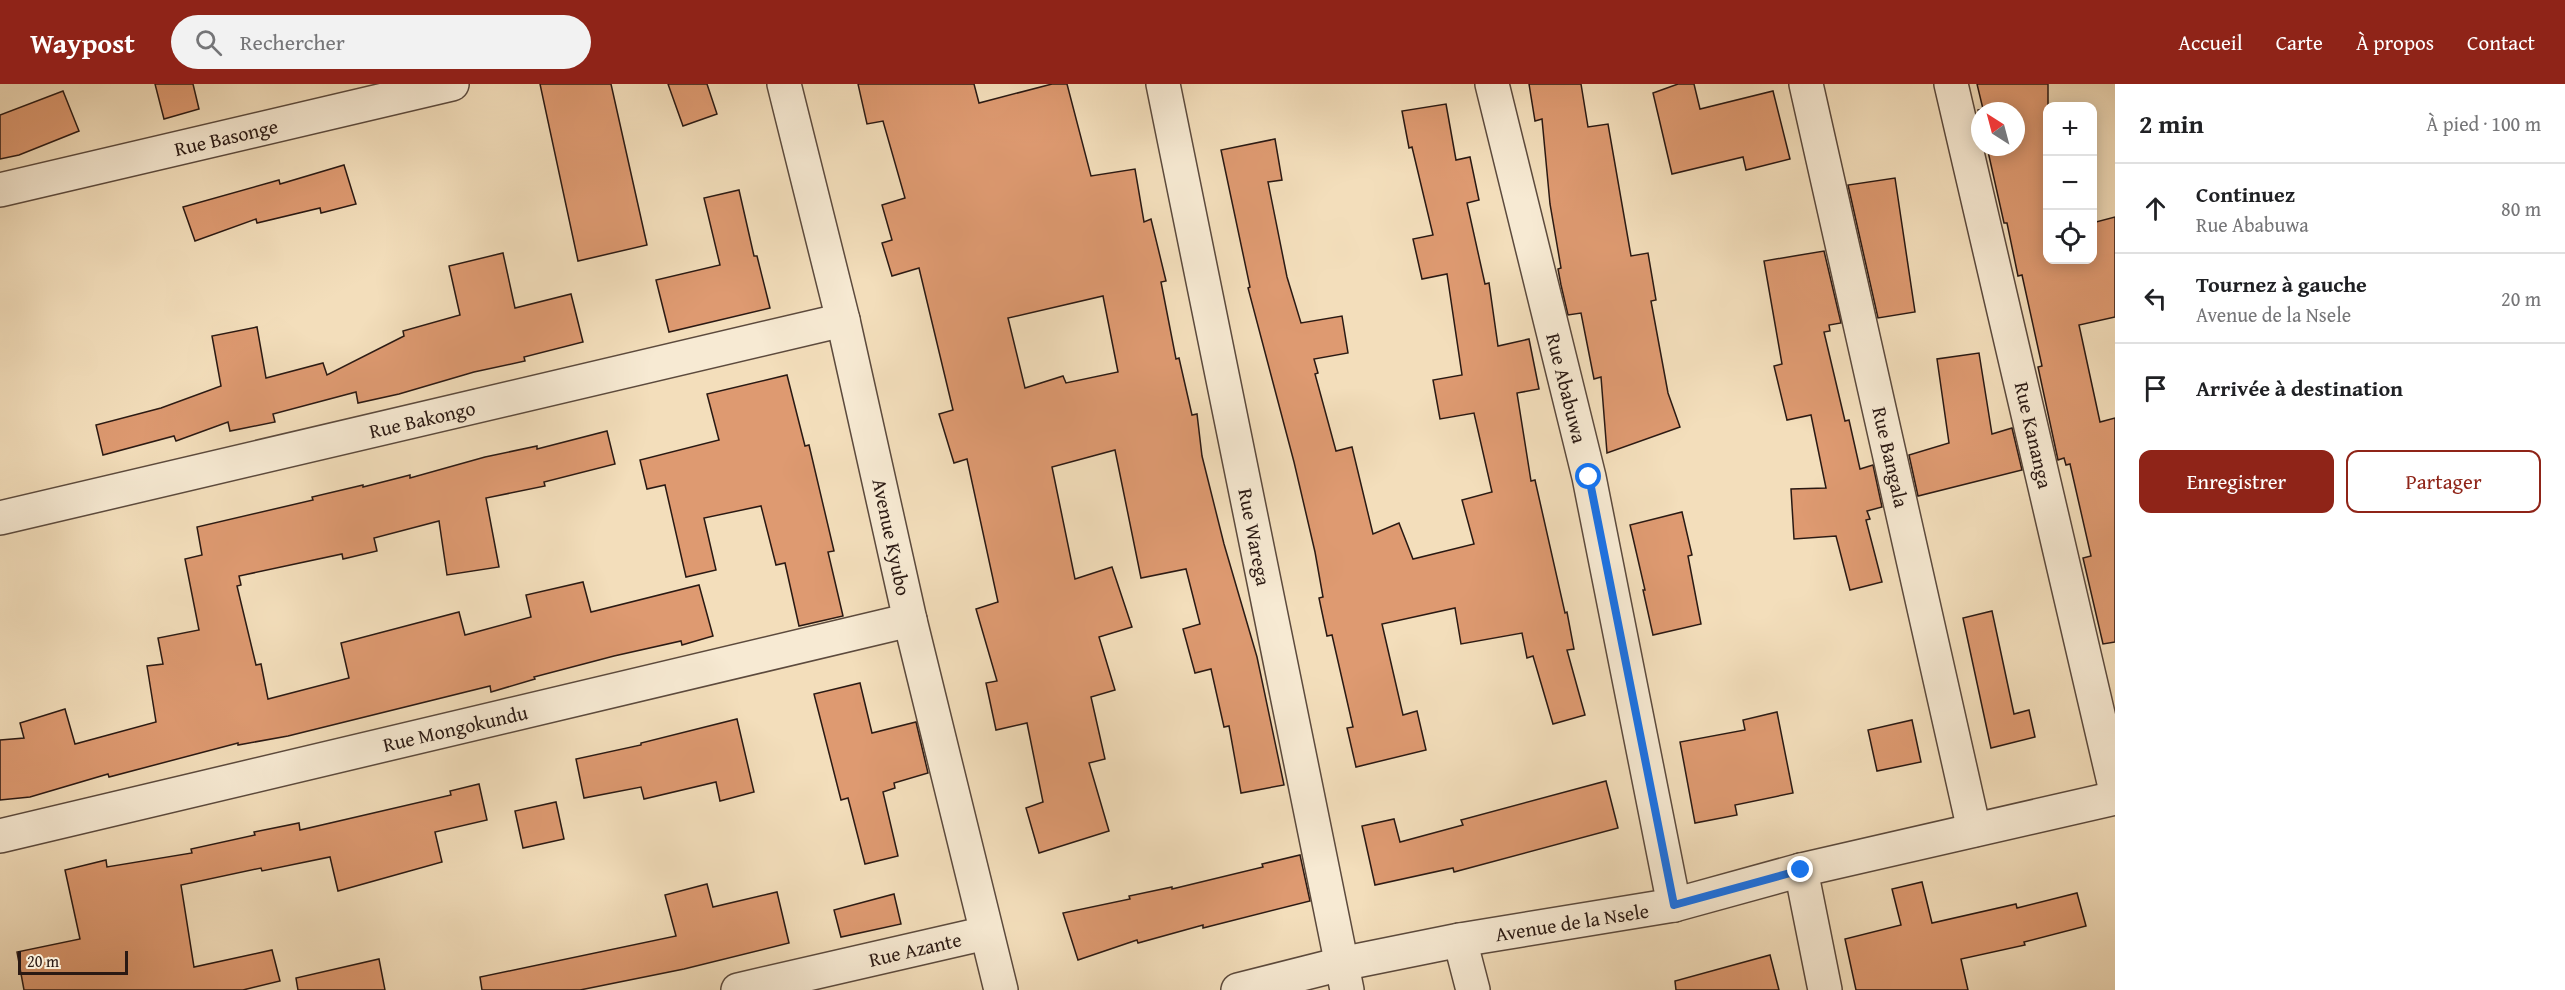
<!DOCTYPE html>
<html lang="fr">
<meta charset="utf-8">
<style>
:root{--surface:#fff;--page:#f2f2f2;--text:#202124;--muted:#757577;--line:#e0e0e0;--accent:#8f2418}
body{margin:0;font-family:"Gentium Book Plus",serif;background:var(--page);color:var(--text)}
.controls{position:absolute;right:18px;top:18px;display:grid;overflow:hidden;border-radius:12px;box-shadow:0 3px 15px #0003}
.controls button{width:54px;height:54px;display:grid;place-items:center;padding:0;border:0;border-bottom:2px solid var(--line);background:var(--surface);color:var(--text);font:30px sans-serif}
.compass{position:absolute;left:1971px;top:18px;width:54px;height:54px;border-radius:50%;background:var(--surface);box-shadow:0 3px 15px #0003;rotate:324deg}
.scale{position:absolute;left:18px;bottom:15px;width:110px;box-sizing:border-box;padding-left:6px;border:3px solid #2a1913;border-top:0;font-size:16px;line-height:21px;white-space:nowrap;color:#2a1913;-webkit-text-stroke:4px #f7ead3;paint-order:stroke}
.stop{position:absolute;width:18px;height:18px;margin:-14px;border:4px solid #1a73e8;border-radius:50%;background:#fff}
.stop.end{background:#1a73e8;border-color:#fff;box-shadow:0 2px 6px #0008}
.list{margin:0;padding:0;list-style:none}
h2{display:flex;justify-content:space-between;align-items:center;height:78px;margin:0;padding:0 24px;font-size:26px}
h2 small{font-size:20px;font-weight:400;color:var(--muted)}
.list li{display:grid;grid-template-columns:39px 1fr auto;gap:18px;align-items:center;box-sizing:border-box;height:90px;padding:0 24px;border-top:2px solid var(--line)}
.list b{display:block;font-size:22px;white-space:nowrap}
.list p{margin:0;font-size:20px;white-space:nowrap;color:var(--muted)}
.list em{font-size:20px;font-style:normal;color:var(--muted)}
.actions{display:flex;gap:12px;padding:18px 24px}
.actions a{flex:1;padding:14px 0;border:2px solid var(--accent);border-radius:12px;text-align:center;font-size:21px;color:var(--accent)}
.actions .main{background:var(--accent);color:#fff}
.icon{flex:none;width:33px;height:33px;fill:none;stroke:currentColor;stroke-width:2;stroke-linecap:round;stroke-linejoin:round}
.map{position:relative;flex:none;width:2115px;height:906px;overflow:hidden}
header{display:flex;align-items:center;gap:36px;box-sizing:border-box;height:84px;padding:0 30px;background:var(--accent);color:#fff}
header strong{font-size:28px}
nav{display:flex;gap:33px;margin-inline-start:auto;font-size:21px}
.search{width:420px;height:54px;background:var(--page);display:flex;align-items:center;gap:15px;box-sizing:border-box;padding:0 21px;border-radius:33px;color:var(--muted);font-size:22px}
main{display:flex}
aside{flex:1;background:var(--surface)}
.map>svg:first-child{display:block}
</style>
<header>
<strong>Waypost</strong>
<div class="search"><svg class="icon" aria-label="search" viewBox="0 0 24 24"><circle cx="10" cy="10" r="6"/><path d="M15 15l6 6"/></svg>Rechercher</div>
<nav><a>Accueil</a><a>Carte</a><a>À propos</a><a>Contact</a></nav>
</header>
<main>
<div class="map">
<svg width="2115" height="906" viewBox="0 0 2115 906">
<rect width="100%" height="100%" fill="#f3debb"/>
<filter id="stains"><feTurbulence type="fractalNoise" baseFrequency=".00333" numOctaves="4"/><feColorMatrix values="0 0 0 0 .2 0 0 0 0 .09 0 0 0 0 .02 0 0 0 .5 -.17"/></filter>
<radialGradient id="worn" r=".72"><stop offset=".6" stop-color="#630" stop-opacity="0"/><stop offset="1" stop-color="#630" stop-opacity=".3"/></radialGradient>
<!-- building -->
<g fill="#de9a71" stroke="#2a1913" stroke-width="1.5" fill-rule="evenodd">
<path d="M155 0H193L199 25 164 35Z"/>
<path d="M540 0H611L647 161 578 177Z"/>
<path d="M668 0H707L717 30 683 42Z"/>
<path d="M858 0H974L979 19 1052 0H1067L1091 92 1135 85 1144 138 1151 135 1166 197 1161 198 1176 275 1179 274 1192 331 1197 330 1202 372 1224 460 1257 573 1284 701 1241 709 1229 642 1224 643 1211 585 1195 589 1183 545 1200 540 1186 485 1141 494 1115 366 1052 383 1075 495 1112 483 1132 543 1099 553 1115 606 1091 613 1105 675 1089 679 1109 747 1039 769 1026 724 1043 718 1027 639 996 646 986 599 997 597 976 525 998 518 967 375 954 379 939 330 953 326 919 184 892 192 882 159 892 156 882 121 905 114 883 37 867 40ZM1103 212 1118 288 1066 299 1063 292 1025 304 1008 234Z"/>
<path d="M1529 0H1581L1588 43 1608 40 1631 172 1648 169 1656 216 1651 217 1668 309 1680 343 1607 369 1601 293 1594 295 1581 229 1568 231 1561 201 1558 185 1561 184 1550 120 1542 35 1535 37Z"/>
<path d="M1678 0H1694L1700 25 1773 7 1790 75 1746 86 1743 73 1672 90 1653 9Z"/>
<path d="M1977 0H2048V176H2092V139L2115 133V233L2079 241 2100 338 2115 334V558L2103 560 2083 474 2091 472 2070 380 2066 381 2064 374 2058 376 2038 283 2042 282 2022 191 2018 192 2007 139H2004L1987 63H2016V27H1980V33L1978 26 1983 25Z"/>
<path d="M63 7 79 47 19 71 0 75V31Z"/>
<path d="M1446 20 1456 76 1470 73 1479 116 1467 119 1485 200 1489 199 1498 262 1529 255 1539 305 1517 309 1531 397 1535 396 1565 529 1567 528 1574 565 1567 566 1585 631 1553 640 1533 572 1527 574 1522 549 1461 560 1455 524 1382 540 1403 631 1417 627 1426 666 1356 683 1347 644 1353 643 1332 551 1327 552 1319 514 1323 513 1315 468 1294 378 1248 204 1250 203 1221 66 1275 55 1282 96 1268 98 1287 193 1301 239 1342 232 1348 269 1314 275 1318 289 1315 290 1336 367 1352 363 1373 450 1399 439 1413 475 1474 460 1462 416 1492 408 1474 329 1440 335 1433 296 1462 291 1447 190 1422 195 1413 155 1433 151 1412 63 1409 64 1402 27Z"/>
<path d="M344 81 356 120 321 129 320 124 257 139 256 135 195 157 183 123 279 96 280 100Z"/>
<path d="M1895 94 1915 228 1878 234 1848 101Z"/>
<path d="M739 106 754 172H757L770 224 669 248 656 196 720 181 704 114Z"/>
<path d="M1824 167 1841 239 1829 241 1830 247 1824 248 1845 337 1849 336 1860 385 1873 381 1882 423 1867 427 1870 435 1866 436 1882 498 1850 506 1836 452 1794 455 1791 405 1826 404 1811 331 1787 336 1774 282 1782 280 1764 177Z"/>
<path d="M503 169 515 224 571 210 583 258 524 273 525 277 474 288 399 310 358 319 356 308 273 330 275 338 230 347 228 338 176 357 174 352 103 371 96 341 161 324 221 302 212 252 257 243 266 294 323 279 327 291 404 252 403 247 460 231 449 182Z"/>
<path d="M1979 269 1992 350 2012 344 2022 386 1918 412 1909 371 1949 359 1937 275Z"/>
<path d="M787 291 805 362 809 361 834 467 828 468 843 532 799 542 785 479 776 481 761 422 704 434 716 486 686 493 665 401 647 405 640 376 719 356 707 310Z"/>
<path d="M607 347 615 380 544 398 545 402 486 414 499 483 447 491 439 437 374 454 377 467 343 475 342 470 239 492 241 501 237 502 256 581 261 580 268 615 349 594 341 559 459 528 465 551 531 533 526 511 583 498 591 528 699 501 713 552 682 561 681 557 614 572 534 593 535 595 491 608 490 602 288 652 238 661V659L109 693 108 690 30 713 0 716V656L24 654 20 639 65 625 75 660 156 638 147 582 163 580 158 554 199 546 185 475 202 471 197 443 313 416 312 413 363 401V403L410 391V394L485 373 537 362V365Z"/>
<path d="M1682 428 1692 471 1688 472 1701 540 1653 551 1643 506H1645L1630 441Z"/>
<path d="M1992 527 2014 630 2029 626 2035 653 1991 664 1963 534Z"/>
<path d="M860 599 872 649 916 638 928 689 894 699 895 704 883 708 898 772 865 780 848 714 841 716 814 610Z"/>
<path d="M1777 628 1793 709 1735 721 1737 731 1695 739 1680 658 1745 646 1743 636Z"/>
<path d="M737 635 754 708 720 717 716 698 644 715 641 703 584 714 576 675 641 661V659Z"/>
<path d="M1912 636 1921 678 1877 687 1868 646Z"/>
<path d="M1606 697 1618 744 1454 788 1453 784 1375 801 1362 742 1394 735 1400 758 1463 741 1461 736Z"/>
<path d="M479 700 487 736 435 748 442 778 338 807 330 773 262 787 261 784 181 801 194 883 272 866 280 897 243 906H24L17 868 80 855 65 786 106 776 107 783 192 769 191 765 255 751 254 748 299 739 300 746 451 711 450 707Z"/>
<path d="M556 718 564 755 523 764 515 727Z"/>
<path d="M1300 771 1310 817 1203 844V841L1138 859 1137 856 1078 876 1063 829 1130 815 1129 812 1172 803V805L1263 783 1262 780Z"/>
<path d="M1922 798 1932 839 2016 820 2017 824 2077 809 2086 842 2024 858 2025 861 1961 875 1968 906H1856L1845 855 1901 841 1892 805Z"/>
<path d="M707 800 713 823 777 808 789 859 684 885 580 906H482L480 893 676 852 665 811Z"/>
<path d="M894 810 901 840 841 853 834 826Z"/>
<path d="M1770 871 1779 906H1676L1675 897Z"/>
<path d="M379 875 385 906H298L296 894Z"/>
</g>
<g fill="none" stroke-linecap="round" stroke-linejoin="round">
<!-- street casing -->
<g stroke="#5c4a3d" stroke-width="36">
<g id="street">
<path d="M784 0 843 236 910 536 1001 906"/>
<path d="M1163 0 1347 906"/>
<path d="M1492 0 1589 393 1674 821"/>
<path d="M1806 0 1974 746"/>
<path d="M1951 0 2115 703"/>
<path d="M0 106 452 0"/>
<path d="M0 434 843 236"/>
<path d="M0 752 910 536"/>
<path d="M1801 786 1825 906"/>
<path d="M1460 856 1473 906"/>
<path d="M738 906 986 849"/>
<path d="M1238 906 1341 880 1460 856 1674 821 1801 786 2115 714"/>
</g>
</g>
<!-- street -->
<use href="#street" stroke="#f7ead3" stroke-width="33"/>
</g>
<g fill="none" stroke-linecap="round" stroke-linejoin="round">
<!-- route -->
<path stroke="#1a73e8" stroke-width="8" d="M1589 393 1674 821 1801 786"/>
</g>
<g text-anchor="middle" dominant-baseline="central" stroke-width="5" stroke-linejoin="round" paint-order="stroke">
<!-- street labels -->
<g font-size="20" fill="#2a1913" stroke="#f7ead3">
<text transform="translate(226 53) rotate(-13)">Rue Basonge</text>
<text transform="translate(1567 304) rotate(76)">Rue Ababuwa</text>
<text transform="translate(422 335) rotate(-13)">Rue Bakongo</text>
<text transform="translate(2034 351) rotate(77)">Rue Kananga</text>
<text transform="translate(1891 373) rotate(77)">Rue Bangala</text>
<text transform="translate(892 453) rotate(78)">Avenue Kyubo</text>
<text transform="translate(1255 453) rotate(79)">Rue Warega</text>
<text transform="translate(455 644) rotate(-13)">Rue Mongokundu</text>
<text transform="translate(1572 838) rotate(-9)">Avenue de la Nsele</text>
<text transform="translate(915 865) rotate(-13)">Rue Azante</text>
</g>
</g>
<rect width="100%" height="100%" filter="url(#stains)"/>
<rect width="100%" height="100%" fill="url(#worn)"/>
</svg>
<div class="controls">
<button>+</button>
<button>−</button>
<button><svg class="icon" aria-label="locate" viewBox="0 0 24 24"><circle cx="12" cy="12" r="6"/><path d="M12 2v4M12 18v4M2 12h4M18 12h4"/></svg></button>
</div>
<svg class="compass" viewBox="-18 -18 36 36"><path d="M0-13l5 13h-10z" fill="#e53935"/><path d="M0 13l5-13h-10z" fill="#757577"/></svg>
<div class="scale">20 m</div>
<div class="stop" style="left:1589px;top:393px"></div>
<div class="stop end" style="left:1801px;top:786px"></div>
</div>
<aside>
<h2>2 min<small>À pied · 100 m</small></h2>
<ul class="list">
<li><svg class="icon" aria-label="ahead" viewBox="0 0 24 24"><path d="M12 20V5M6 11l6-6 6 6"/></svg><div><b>Continuez</b><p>Rue Ababuwa</p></div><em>80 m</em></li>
<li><svg class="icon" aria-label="left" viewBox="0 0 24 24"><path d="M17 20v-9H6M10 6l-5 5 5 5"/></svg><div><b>Tournez à gauche</b><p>Avenue de la Nsele</p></div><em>20 m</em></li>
<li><svg class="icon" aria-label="arrive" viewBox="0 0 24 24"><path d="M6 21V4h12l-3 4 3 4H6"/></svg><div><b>Arrivée à destination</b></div></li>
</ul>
<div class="actions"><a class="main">Enregistrer</a><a>Partager</a></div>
</aside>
</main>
